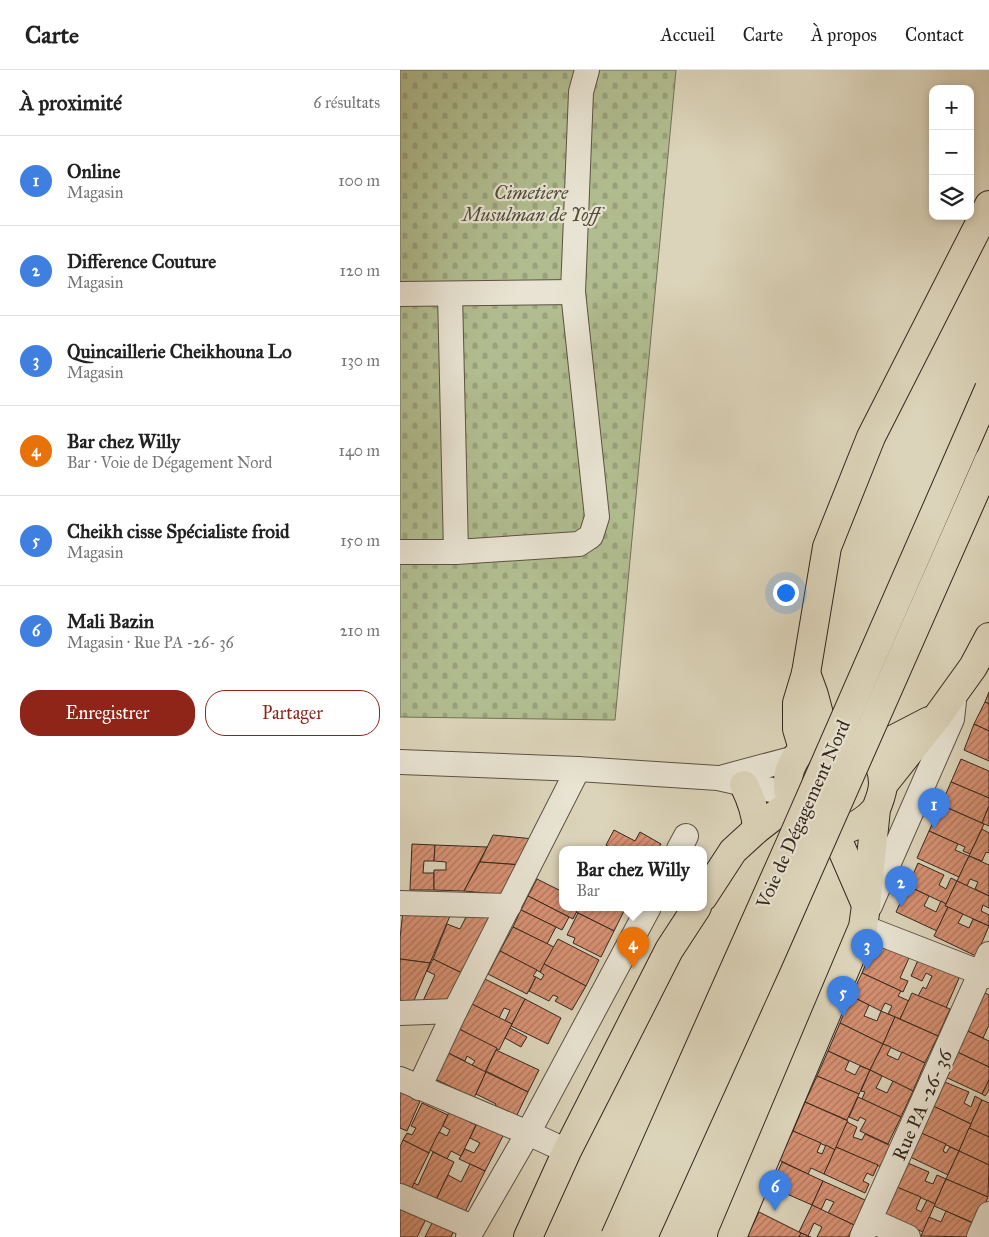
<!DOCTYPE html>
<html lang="fr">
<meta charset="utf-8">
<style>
:root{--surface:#fff;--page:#f2f2f2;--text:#222;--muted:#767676;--line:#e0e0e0;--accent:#8f2418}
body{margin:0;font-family:"IM FELL Great Primer",serif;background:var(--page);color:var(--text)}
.controls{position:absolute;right:15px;top:15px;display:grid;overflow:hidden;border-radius:10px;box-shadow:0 2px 8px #0003}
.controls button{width:45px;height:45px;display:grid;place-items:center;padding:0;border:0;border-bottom:1px solid var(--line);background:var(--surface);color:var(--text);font:25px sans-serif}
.you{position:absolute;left:385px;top:522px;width:18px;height:18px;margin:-12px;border:4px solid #fff;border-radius:50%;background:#1a73e8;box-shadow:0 0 0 8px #1a73e833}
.badge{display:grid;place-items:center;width:32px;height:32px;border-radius:50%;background:var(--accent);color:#fff;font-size:16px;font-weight:700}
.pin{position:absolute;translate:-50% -41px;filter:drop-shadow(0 1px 2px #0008)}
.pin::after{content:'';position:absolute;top:26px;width:18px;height:15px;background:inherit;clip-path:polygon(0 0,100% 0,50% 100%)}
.popup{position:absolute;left:159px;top:776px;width:148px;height:65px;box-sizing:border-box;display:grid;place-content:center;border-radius:10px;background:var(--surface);filter:drop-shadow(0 1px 4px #0005);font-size:16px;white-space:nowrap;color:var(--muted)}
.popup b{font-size:19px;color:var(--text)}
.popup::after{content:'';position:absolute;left:50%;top:100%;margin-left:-10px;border:10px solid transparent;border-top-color:var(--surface)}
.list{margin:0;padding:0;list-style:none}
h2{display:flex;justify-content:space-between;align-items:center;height:65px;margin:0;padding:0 20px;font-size:21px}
h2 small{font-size:16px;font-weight:400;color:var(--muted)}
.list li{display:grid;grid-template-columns:32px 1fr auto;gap:15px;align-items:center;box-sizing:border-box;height:90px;padding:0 20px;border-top:1px solid var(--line)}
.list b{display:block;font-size:19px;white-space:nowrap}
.list p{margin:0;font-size:16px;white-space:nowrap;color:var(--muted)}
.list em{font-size:16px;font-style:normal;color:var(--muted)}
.actions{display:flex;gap:10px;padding:15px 20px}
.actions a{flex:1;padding:11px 0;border:1px solid var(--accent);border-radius:20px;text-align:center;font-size:18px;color:var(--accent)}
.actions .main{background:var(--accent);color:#fff}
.icon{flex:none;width:28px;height:28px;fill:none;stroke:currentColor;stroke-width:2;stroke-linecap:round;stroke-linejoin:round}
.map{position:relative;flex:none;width:589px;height:1167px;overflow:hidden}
header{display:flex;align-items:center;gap:30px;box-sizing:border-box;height:70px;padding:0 25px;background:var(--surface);border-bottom:1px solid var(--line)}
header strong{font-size:24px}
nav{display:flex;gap:28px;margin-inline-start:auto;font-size:18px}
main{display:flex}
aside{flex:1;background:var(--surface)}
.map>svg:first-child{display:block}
</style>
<header>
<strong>Carte</strong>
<nav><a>Accueil</a><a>Carte</a><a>À propos</a><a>Contact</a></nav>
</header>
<main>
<aside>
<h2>À proximité<small>6 résultats</small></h2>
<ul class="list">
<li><span class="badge" style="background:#3f7fe0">1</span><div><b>Online</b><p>Magasin</p></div><em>100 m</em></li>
<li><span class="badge" style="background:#3f7fe0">2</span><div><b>Difference Couture</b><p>Magasin</p></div><em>120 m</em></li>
<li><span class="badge" style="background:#3f7fe0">3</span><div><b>Quincaillerie Cheikhouna Lo</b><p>Magasin</p></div><em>130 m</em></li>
<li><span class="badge" style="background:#e8710a">4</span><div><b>Bar chez Willy</b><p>Bar · Voie de Dégagement Nord</p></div><em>140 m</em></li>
<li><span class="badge" style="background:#3f7fe0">5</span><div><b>Cheikh cisse Spécialiste froid</b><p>Magasin</p></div><em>150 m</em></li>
<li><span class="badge" style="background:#3f7fe0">6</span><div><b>Mali Bazin</b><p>Magasin · Rue PA -26- 36</p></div><em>210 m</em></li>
</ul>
<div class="actions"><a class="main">Enregistrer</a><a>Partager</a></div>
</aside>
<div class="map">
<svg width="589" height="1167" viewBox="0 0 589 1167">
<defs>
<pattern id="cemetery-stones" width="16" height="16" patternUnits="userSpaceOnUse" patternTransform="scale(1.25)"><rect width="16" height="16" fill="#b1bd90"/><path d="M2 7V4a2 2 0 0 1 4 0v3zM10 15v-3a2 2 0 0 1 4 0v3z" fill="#99a27c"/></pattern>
<pattern id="building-hatch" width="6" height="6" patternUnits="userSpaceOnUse" patternTransform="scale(1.25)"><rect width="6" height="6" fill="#d79173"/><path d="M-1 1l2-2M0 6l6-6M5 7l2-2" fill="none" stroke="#af765e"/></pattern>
</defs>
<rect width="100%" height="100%" fill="#dcd4ba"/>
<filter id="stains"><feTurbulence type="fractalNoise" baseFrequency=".004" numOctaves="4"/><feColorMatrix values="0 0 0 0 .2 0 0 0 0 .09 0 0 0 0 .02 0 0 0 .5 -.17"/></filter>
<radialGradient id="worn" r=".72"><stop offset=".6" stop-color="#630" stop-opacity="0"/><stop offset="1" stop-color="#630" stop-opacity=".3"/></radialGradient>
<!-- cemetery -->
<path fill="url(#cemetery-stones)" stroke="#727257" d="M0 0H276L215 650 0 647Z"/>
<!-- building -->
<g fill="url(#building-hatch)" stroke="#34271e">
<path d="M589 622V634L585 632Z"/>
<path d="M585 632 589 634V661L574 654Z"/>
<path d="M574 654 589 661V691L564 680Z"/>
<path d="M561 689 589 701V728L551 712Z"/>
<path d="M551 712 589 728V736L582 753 541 735Z"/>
<path d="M541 735 584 754 570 784 563 781 565 777 529 761Z"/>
<path d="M589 736V756L582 753Z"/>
<path d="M582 759 589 763V783L586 782 582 791 569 786Z"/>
<path d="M214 760 235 771 240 762 261 774 258 779H212L206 775Z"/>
<path d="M529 761 558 774 555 780 569 786 559 807 517 788Z"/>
<path d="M93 765 134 769 122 795 80 792Z"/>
<path d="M12 774 35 775 34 791H24L23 803H34V820H10Z"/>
<path d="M35 775 87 777 64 821 34 820V800H46V792L34 791Z"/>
<path d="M569 786 589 795V826L575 819 578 812 570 809 567 816 557 811Z"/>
<path d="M80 792 122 795 107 825 64 821Z"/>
<path d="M518 793 544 805 539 815 546 819 551 808 557 811 546 834 508 816Z"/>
<path d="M137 809 163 822V837H179L173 849 128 826Z"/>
<path d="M557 811 589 826V838L583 835 581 841 589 845V856L545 836Z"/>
<path d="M508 816 529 826 524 836 536 842 541 831 546 834 545 836 548 837 537 861 496 842Z"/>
<path d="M128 826 169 847 162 860 121 840Z"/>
<path d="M179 837H221L225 839 214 861 176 842Z"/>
<path d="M548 837 563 844 558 853 569 858 573 849 589 856 576 886 534 866Z"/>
<path d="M121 840 156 857 147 874 113 857Z"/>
<path d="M3 841 50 846 30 893 0 889V868Z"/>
<path d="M68 843 97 844 64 904 33 889 47 854 60 859Z"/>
<path d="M178 843 214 861 201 887 173 873 175 868 167 865Z"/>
<path d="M113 857 154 877 140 902 100 881Z"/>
<path d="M478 865 513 879 500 908 508 911 503 922 462 903Z"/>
<path d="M158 869 199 890 186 916 144 894Z"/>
<path d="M100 881 137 900 133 906 136 907 127 924 88 904Z"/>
<path d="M522 881 563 899 546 938 518 926 523 917 526 919 532 906 526 903 522 911 511 906Z"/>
<path d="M0 889 30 893 12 935 0 933Z"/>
<path d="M33 889 64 904 49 935 22 933 35 905 27 901Z"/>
<path d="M144 894 186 916 172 940 155 931 158 927 153 925 149 931 129 921 136 907 141 910 144 905 140 902Z"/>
<path d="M462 903 501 921 498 926 509 931 500 949 488 944 492 936 485 933 481 941 451 926Z"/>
<path d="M85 909 125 929 112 954 105 951 110 940 104 938 99 948 72 934Z"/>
<path d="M581 921 589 925V955L583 968 563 959Z"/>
<path d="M512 923 550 939 538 966 500 949Z"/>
<path d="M451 926 469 935 464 946 477 951 481 941 495 947 483 974 440 953Z"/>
<path d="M125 929 161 948 148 974 111 956Z"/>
<path d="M72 934 112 954 99 980 59 959Z"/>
<path d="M495 947 538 966 525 993 483 974Z"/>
<path d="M440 953 483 974 470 1000 428 981Z"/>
<path d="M110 958 127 967 121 977 105 968Z"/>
<path d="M59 959 97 978 85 1002 72 995 75 991 67 986 65 991 46 982Z"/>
<path d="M563 959 589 971V997L553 980Z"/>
<path d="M483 974 491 977 487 985 498 990 502 982 525 993 513 1021 470 1000Z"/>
<path d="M96 980 139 1000 128 1022 86 1001Z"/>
<path d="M553 980 589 997V1010L582 1024 541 1005Z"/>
<path d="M428 981 449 991 445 1000 455 1005 460 996 470 1000 459 1024 417 1006Z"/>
<path d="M46 982 86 1002 74 1028 33 1008Z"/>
<path d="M470 1000 482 1006 476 1018 487 1023 493 1011 513 1021 501 1047 462 1029 465 1022 461 1021Z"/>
<path d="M86 1002 128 1022 116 1047 94 1037 96 1034 76 1024Z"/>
<path d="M417 1006 459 1024 447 1050 405 1032Z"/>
<path d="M540 1010 569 1022 564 1033 571 1037 575 1026 582 1030 571 1054 529 1034Z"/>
<path d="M589 1010V1020L585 1026 582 1024Z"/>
<path d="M0 1020 21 1029 7 1061 0 1058Z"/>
<path d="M458 1027 501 1047 488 1074 460 1061 466 1050 460 1047 458 1051 449 1047Z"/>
<path d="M582 1030 589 1033V1067L569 1058Z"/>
<path d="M405 1032 448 1051 435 1080 393 1061Z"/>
<path d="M22 1033 48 1045 29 1083 3 1070 7 1063 12 1065 16 1058 11 1056Z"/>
<path d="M529 1034 571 1054 559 1081 517 1061Z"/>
<path d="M49 1042 76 1055 61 1086 51 1081 47 1089 30 1080 39 1062 47 1066 50 1060 43 1056Z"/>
<path d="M78 1051 104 1064 85 1101 59 1089 65 1079 74 1083 80 1073 70 1068Z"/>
<path d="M447 1052 457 1057 453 1067 462 1070 465 1064 491 1076 481 1097 436 1077Z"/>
<path d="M569 1058 589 1067V1095L559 1081Z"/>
<path d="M393 1061 421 1073 417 1082 422 1084 426 1075 435 1080 424 1104 411 1098 408 1104 379 1090Z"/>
<path d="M517 1061 546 1074 543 1081 546 1083 550 1077 559 1081 548 1105 506 1085Z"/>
<path d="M3 1070 29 1083 10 1122 0 1117V1077Z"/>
<path d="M436 1077 478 1095 473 1106 467 1103 463 1111 469 1114 465 1123 424 1104Z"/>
<path d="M559 1081 589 1095 588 1127 546 1109Z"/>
<path d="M33 1082 54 1092 36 1130 10 1122 14 1113 18 1115Z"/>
<path d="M503 1091 529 1102 525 1111 533 1114 537 1105 546 1109 535 1134 492 1115Z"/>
<path d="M382 1092 423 1111 412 1135 371 1117Z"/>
<path d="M70 1094 85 1101 64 1144 36 1130 48 1105 61 1112Z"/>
<path d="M546 1109 588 1127 576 1154 534 1136Z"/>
<path d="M423 1111 465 1130 454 1155 428 1143 434 1132 426 1129 421 1140 412 1135Z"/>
<path d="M492 1115 521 1127 516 1139 521 1142 527 1130 535 1134 523 1162 480 1143Z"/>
<path d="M0 1133 28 1145 17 1167H0Z"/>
<path d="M412 1135 454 1155 448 1167H417L422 1157 414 1153 408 1166 399 1162Z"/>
<path d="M546 1141 579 1156 574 1167 521 1166 529 1147 541 1152Z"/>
<path d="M359 1142 401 1163 399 1167H347Z"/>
<path d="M36 1145 56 1156 51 1167H25Z"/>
<path d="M401 1163 408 1166 411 1167H399Z"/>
</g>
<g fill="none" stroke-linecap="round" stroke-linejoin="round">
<!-- minor casing -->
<g stroke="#5e5245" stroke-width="26">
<g id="minor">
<path d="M0 224 173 222"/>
<path d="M50 224 56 482"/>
<path d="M0 482H56L179 474 191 466 197 447 173 222 181 22 187 0"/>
<path d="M0 692 178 699 318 708 389 724"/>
<path d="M320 708 395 688"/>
<path d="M279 779 286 766"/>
<path d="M0 833 109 836"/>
<path d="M470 836 552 649 555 622"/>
<path d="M463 857 589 906"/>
<path d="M0 943 55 941"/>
<path d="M0 1009 128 1063 167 1081"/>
<path d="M19 1018 55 941 178 699"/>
<path d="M0 1126 72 1157"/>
<path d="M470 1150 508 1167"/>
<path d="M68 1167 128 1063 249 837"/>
<path d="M462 1167 589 884"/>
<path d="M579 1167 589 1144"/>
</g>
</g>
<!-- major casing -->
<g stroke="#34271e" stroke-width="30">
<g id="major">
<path d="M406 603 414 625 425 667"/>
<path d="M403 679 397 659V633L406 603 427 477 471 367 589 135"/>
<path d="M471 681 529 651"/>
<path d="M344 715C351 729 356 742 357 759"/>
<path d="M483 715 537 647 573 597 589 567"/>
<path d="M434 761 466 835"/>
<path d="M303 827 333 781 357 759 392 732"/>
<path d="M128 1167 167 1081 269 880 297 837"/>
<path d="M332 1167 463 857 466 836 476 739C479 731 483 723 483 713 483 688 460 664 434 666 421 667 409 672 400 682 360 731 428 794 476 739"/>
</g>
</g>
<!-- minor -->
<use href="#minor" stroke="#e8e3d2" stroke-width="24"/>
<!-- major -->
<use href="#major" stroke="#dcd4ba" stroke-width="28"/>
<!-- highway-bridge casing -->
<g stroke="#34271e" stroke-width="30" stroke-linecap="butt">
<g id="highway-bridge">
<path d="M215 1167 390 774 589 319"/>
<path d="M243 1167 368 891 589 390"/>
</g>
</g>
<!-- highway-bridge -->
<use href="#highway-bridge" stroke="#dcd4ba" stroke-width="28"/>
</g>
<g text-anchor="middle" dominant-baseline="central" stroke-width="4.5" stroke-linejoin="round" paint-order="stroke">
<!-- park labels -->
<g font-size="19" font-style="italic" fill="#534c3a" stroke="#e8e3d2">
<text x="131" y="122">Cimetiere<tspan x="131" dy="22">Musulman de Yoff</tspan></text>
</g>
<!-- street labels -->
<g font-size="19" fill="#34271e" stroke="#e8e3d2">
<text transform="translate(403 744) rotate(-66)">Voie de Dégagement Nord</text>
<text transform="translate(522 1035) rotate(-66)">Rue PA -26- 36</text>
</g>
</g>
<rect width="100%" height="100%" filter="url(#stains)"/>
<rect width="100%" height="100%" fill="url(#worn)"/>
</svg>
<div class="controls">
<button>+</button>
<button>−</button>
<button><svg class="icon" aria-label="layers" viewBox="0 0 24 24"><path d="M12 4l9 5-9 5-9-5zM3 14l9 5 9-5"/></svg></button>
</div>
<div class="you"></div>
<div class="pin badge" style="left:534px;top:759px;background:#3f7fe0">1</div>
<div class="pin badge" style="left:501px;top:837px;background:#3f7fe0">2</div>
<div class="pin badge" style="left:467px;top:900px;background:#3f7fe0">3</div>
<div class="pin badge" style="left:233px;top:898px;background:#e8710a">4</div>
<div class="popup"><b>Bar chez Willy</b>Bar</div>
<div class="pin badge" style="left:443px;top:947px;background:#3f7fe0">5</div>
<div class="pin badge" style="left:375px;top:1141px;background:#3f7fe0">6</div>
</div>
</main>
